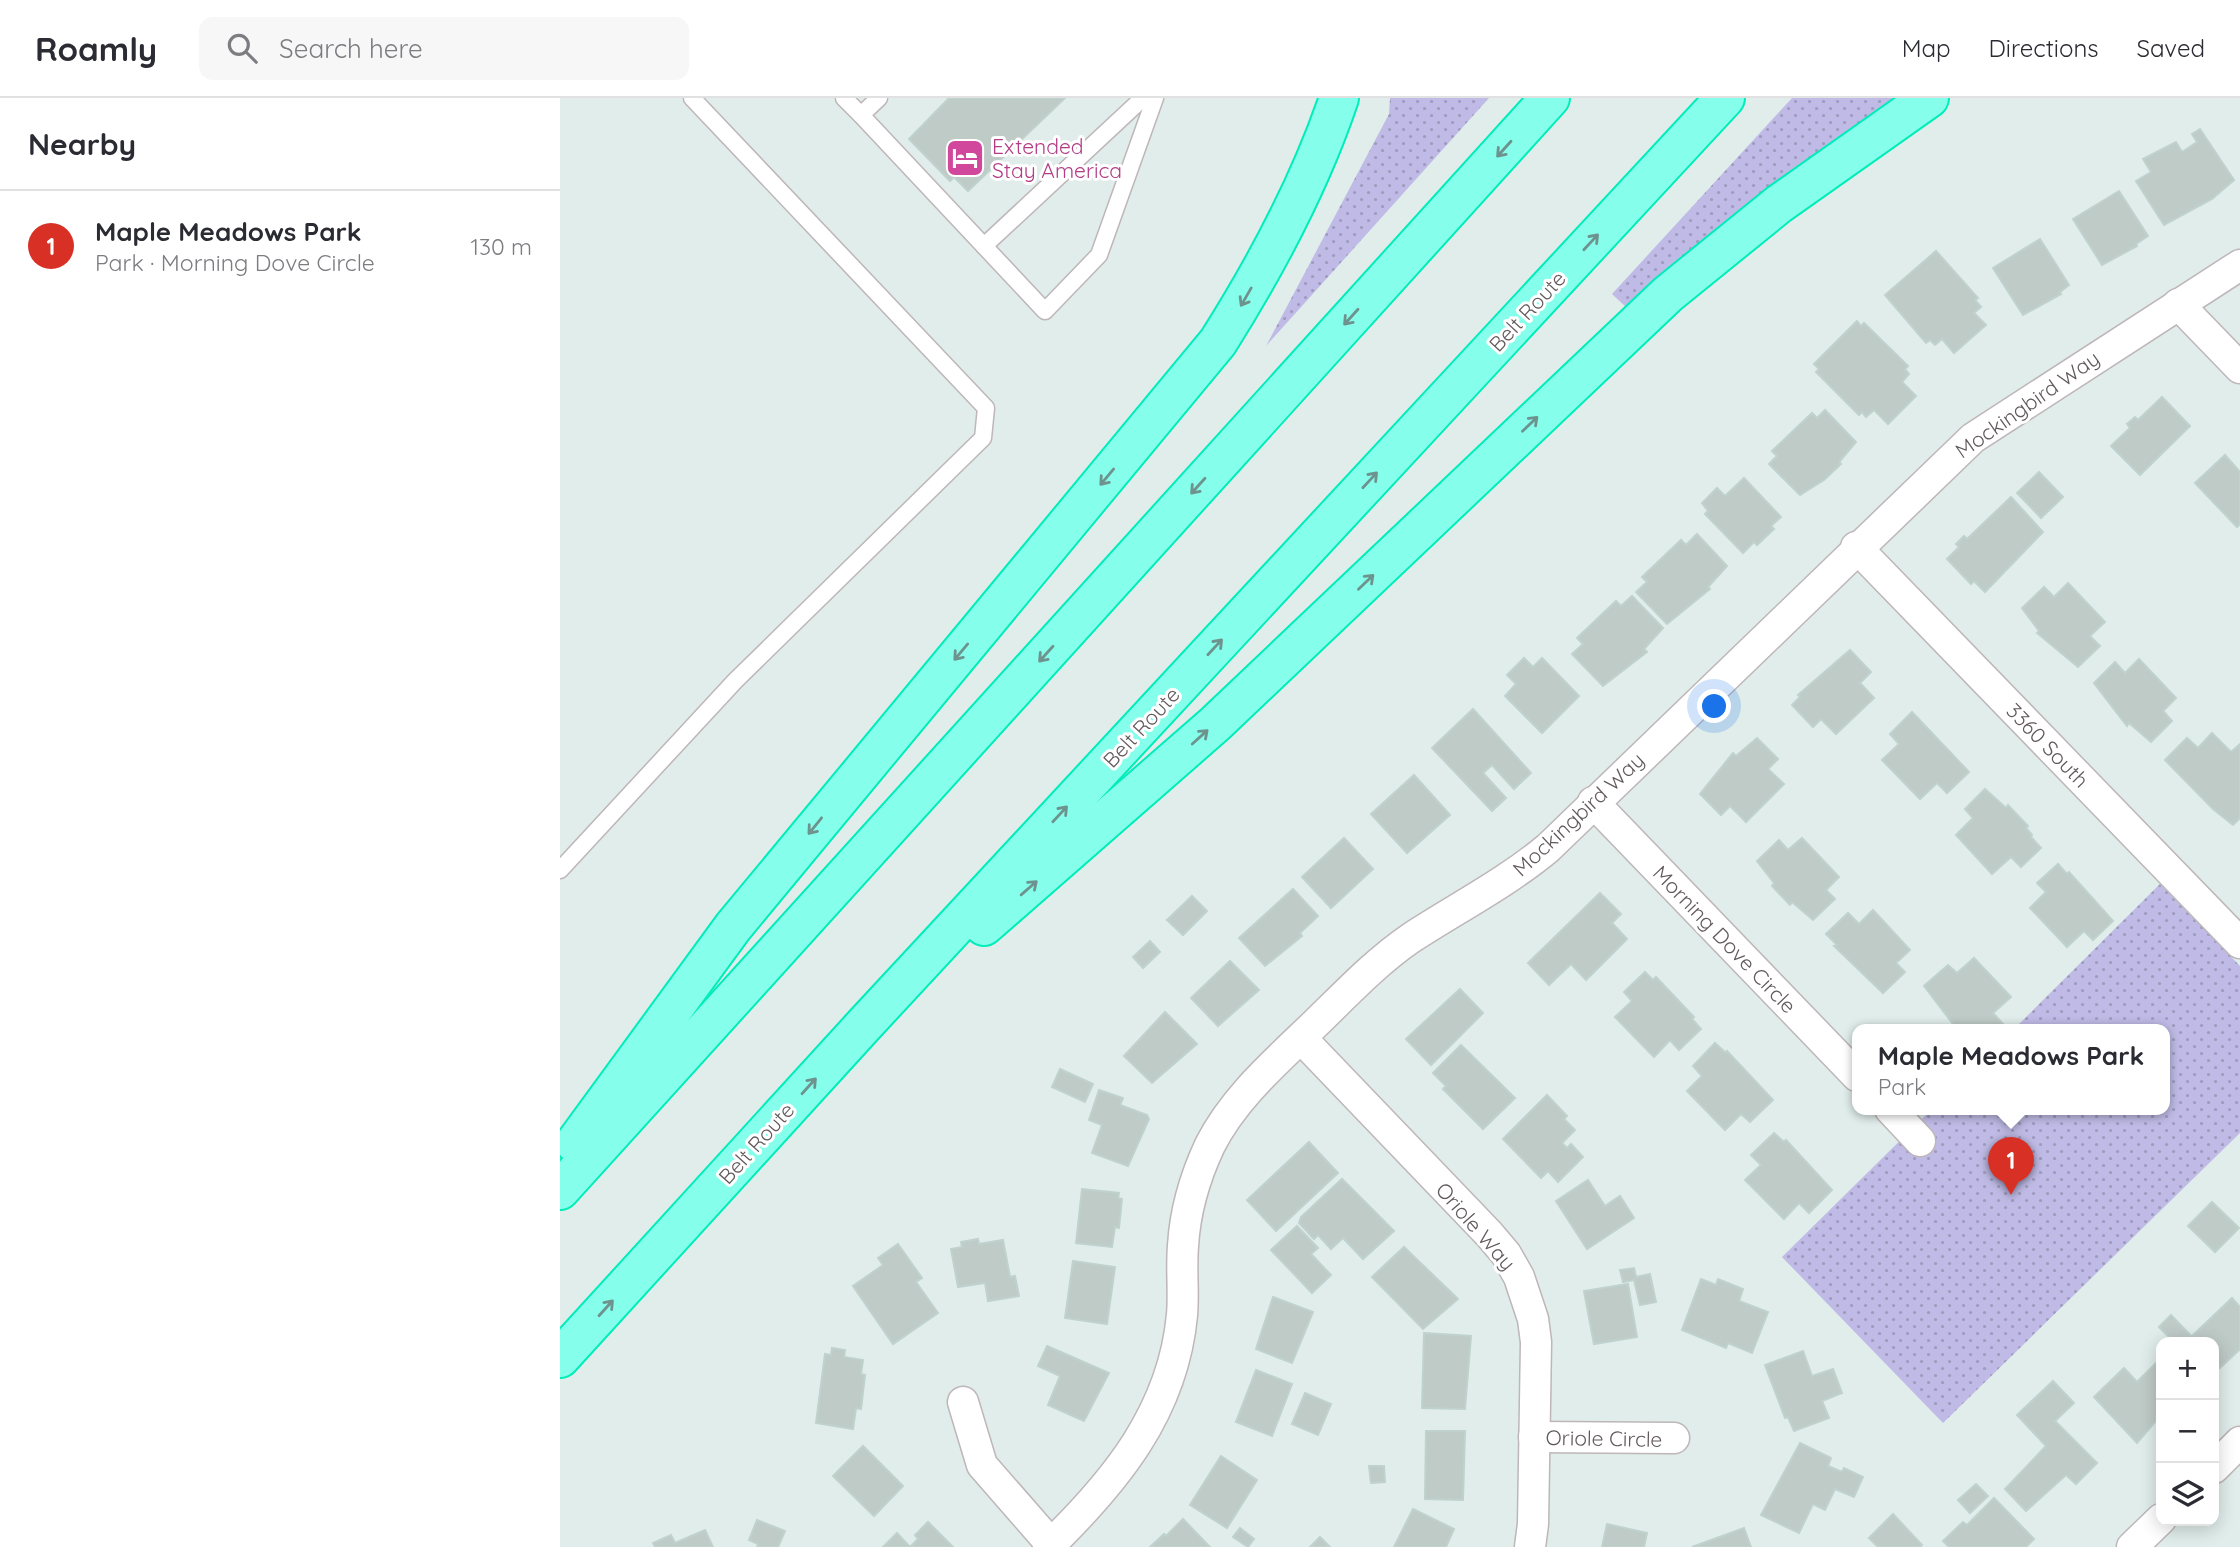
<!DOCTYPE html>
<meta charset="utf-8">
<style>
:root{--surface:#fff;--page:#f7f7f7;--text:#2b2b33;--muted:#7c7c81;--line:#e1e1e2;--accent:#d93025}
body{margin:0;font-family:Quicksand,sans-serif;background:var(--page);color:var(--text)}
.controls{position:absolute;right:21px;bottom:21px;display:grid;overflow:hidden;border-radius:14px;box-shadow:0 4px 18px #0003}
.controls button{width:63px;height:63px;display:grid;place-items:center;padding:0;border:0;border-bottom:2px solid var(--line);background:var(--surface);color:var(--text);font:35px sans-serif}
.you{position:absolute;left:1155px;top:609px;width:24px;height:24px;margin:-18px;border:5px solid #fff;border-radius:50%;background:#1a73e8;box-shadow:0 0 0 10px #1a73e833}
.badge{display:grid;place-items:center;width:46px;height:46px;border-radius:50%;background:var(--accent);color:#fff;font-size:23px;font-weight:700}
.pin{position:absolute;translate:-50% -58px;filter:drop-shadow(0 2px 4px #0008)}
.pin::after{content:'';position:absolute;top:37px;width:24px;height:21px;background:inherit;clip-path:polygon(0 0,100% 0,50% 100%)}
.popup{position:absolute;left:1292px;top:926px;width:318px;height:91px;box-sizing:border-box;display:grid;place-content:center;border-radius:14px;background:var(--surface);filter:drop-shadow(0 2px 5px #0005);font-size:23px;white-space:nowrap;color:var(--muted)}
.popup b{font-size:26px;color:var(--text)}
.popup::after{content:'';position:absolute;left:50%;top:100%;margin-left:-14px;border:14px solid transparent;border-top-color:var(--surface)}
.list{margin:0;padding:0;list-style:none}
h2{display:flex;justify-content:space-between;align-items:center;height:91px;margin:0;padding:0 28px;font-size:30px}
h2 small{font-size:23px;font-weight:400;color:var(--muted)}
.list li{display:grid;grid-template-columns:46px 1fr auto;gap:21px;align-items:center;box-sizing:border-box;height:112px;padding:0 28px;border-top:2px solid var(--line)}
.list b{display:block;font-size:26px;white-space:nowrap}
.list p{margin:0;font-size:23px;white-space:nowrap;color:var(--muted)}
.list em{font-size:23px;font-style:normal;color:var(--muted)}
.icon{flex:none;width:38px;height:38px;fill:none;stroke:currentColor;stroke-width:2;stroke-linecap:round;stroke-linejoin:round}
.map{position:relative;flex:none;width:1680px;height:1449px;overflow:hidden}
header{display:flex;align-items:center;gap:42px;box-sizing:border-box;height:98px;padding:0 35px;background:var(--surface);border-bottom:2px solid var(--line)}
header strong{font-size:33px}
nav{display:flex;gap:38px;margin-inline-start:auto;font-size:24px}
.search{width:490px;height:63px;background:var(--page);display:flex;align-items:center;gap:18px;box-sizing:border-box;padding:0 24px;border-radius:14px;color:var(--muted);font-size:26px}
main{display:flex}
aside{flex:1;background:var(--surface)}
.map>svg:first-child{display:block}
</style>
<header>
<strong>Roamly</strong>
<div class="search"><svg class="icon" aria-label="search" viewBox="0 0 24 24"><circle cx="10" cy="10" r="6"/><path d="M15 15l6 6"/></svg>Search here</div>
<nav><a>Map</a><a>Directions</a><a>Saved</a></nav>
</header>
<main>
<aside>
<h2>Nearby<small></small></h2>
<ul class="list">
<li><span class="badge">1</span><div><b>Maple Meadows Park</b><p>Park · Morning Dove Circle</p></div><em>130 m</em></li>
</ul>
</aside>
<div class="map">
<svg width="1680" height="1449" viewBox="0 0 1680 1449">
<defs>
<pattern id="grass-dots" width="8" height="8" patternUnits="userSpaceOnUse" patternTransform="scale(1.75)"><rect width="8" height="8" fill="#bfbbe6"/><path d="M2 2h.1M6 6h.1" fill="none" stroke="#9f9bbe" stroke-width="1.8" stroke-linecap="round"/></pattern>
</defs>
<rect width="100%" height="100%" fill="#e0edeb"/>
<!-- grass -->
<g fill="url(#grass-dots)">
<path d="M830 0H929L706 248 829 16Z"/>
<path d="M1232 0H1344L1066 209 1052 196Z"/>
<path d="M1600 786 1680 868V1035L1383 1325 1222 1159 1372 1011H1605V931H1454Z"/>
</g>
<!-- building -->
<g fill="#bfcbc7" stroke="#bfd2cd" stroke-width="2">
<path d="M389 0H505L408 93 394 79 390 83 349 41Z"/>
<path d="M1640 31 1674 82 1652 101 1604 127 1576 83 1591 74 1583 61 1616 44 1622 54 1637 44 1632 36Z"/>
<path d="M1559 93 1588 138 1576 146 1577 148 1542 167 1513 121Z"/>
<path d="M1480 141 1509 187 1500 194 1501 196 1463 217 1433 170Z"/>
<path d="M1376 153 1418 200 1415 202 1421 209 1414 215 1426 227 1394 255 1382 241 1375 247 1370 242 1366 245 1325 197Z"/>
<path d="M1297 223 1301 228 1304 225 1348 268 1345 271 1349 276 1342 284 1356 298 1328 326 1314 312 1306 319 1302 314 1299 317 1256 274 1259 271 1254 266Z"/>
<path d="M1602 299 1630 328 1580 377 1551 348 1570 330 1567 326 1575 319 1578 322Z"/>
<path d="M1265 312 1296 344 1279 364 1281 366 1264 382 1240 397 1209 366 1217 358 1212 353 1252 315 1257 320Z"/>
<path d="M1665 357 1680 374V426L1677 429 1635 385Z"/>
<path d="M1479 374 1503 399 1481 420 1457 395Z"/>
<path d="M1184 380 1221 419 1211 428 1214 431 1197 447 1194 444 1183 455 1145 416 1148 413 1142 405 1157 390 1165 398Z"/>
<path d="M1451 399 1483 434 1425 494 1414 483 1411 486 1387 461 1399 449 1396 446 1404 438 1407 441Z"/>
<path d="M1137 436 1167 468 1148 489 1150 491 1107 526 1076 494 1087 484 1082 479 1121 442 1126 447Z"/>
<path d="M1508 485 1545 524 1530 538 1540 548 1518 569 1477 535 1479 533 1462 510 1484 489 1494 499Z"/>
<path d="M1072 498 1103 530 1084 551 1087 554 1043 588 1012 556 1023 546 1017 540 1056 503 1061 508Z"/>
<path d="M1290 552 1311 574 1300 585 1314 600 1276 636 1261 621 1253 629 1232 607 1240 599 1238 597Z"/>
<path d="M964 560 973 569 982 560 1019 598 982 635 945 598 956 586 947 577Z"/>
<path d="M1579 561 1616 600 1603 613 1612 623 1591 644 1569 625 1567 628 1534 585 1555 564 1565 575Z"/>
<path d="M913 611 971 675 954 691 932 667 923 675 946 700 932 713 872 650Z"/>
<path d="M1352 614 1409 674 1387 695 1377 685 1360 701 1322 662 1339 646 1330 636Z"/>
<path d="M1652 635 1671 654 1680 646V720L1673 727 1653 711 1605 662 1627 640 1638 650Z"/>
<path d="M1197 640 1218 661 1208 671 1224 686 1186 724 1170 708 1161 717 1140 696 1173 655 1176 658Z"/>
<path d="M854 677 890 717 847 755 811 716Z"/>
<path d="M1425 691 1446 710 1448 707 1468 728 1466 730 1472 737 1471 739 1481 750 1461 769 1451 759 1432 776 1396 737 1413 720 1405 711Z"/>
<path d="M784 740 813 771 771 810 742 779Z"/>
<path d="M1242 740 1279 779 1266 792 1275 801 1253 822 1232 804 1230 807 1212 788 1214 785 1197 763 1219 742 1228 752Z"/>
<path d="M1498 766 1507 776 1509 774 1553 823 1533 842 1524 833 1507 849 1470 810 1486 794 1477 785Z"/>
<path d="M733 791 758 818 740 835 742 838 705 868 679 840Z"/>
<path d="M1040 795 1061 816 1052 825 1067 841 1026 882 1011 866 989 887 968 865Z"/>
<path d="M632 798 647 813 623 837 607 822Z"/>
<path d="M1313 812 1350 852 1336 865 1345 874 1323 895 1274 848 1277 847 1266 836 1288 815 1299 826Z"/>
<path d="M590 843 600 854 583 870 573 859Z"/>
<path d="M1414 860 1451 899 1433 915 1443 926 1438 931 1396 930 1364 888 1388 867 1397 875Z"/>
<path d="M670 863 699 892 658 928 631 900Z"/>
<path d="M1085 874 1093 882 1096 879 1134 919 1132 921 1141 931 1119 952 1110 942 1094 959 1055 919 1072 903 1064 894Z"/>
<path d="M900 891 923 915 871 967 846 941Z"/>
<path d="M605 914 637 946 592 985 564 958Z"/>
<path d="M1155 945 1166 955 1167 953 1213 1002 1190 1024 1181 1016 1165 1032 1127 993 1142 978 1133 968Z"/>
<path d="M901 947 955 1000 923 1031 883 991 886 988 873 975Z"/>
<path d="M500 971 533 986 525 1004 492 989Z"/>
<path d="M539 992 563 1000 560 1007 587 1017 589 1021 568 1068 532 1055 542 1027 529 1022Z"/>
<path d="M987 997 1007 1018 1004 1021 1015 1032 1002 1045 1007 1050 1011 1046 1023 1059 998 1084 988 1073 981 1080 943 1041Z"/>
<path d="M1214 1035 1224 1044 1226 1042 1272 1092 1249 1115 1239 1105 1224 1121 1185 1082 1201 1067 1191 1057Z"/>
<path d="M749 1044 778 1075 716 1133 687 1102Z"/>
<path d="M782 1081 834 1133 803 1161 783 1140 771 1151 758 1137 754 1141 739 1125 741 1119Z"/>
<path d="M1028 1082 1045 1108 1060 1098 1074 1120 1027 1151 996 1103Z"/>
<path d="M522 1091 559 1095 558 1100 562 1101 559 1130 555 1129 552 1149 516 1145Z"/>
<path d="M1652 1104 1679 1130 1655 1154 1628 1128Z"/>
<path d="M737 1128 758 1150 751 1156 771 1177 752 1195 711 1152Z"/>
<path d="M418 1141 419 1146 443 1142 450 1179 455 1178 459 1198 428 1203 425 1185 398 1189 391 1151 402 1149 401 1144Z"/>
<path d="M338 1146 362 1180 356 1184 378 1215 333 1246 293 1188 323 1167 318 1160Z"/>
<path d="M844 1149 898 1201 863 1231 812 1179Z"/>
<path d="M513 1163 555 1169 547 1226 505 1220Z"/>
<path d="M1074 1170 1076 1179 1090 1176 1096 1204 1080 1207 1074 1182 1063 1184 1060 1172Z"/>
<path d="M1141 1181 1156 1187 1158 1181 1183 1191 1179 1203 1208 1214 1192 1255 1168 1245 1166 1250 1122 1232Z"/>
<path d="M1068 1186 1077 1239 1034 1246 1024 1193Z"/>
<path d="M713 1199 753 1214 732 1265 696 1251Z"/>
<path d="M1672 1200 1680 1209V1251L1660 1270 1654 1261V1244H1638L1632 1238Z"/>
<path d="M1611 1217 1633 1240 1628 1244H1614L1599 1229Z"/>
<path d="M864 1235 911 1238 905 1311 862 1310Z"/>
<path d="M487 1248 549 1275 524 1323 488 1307 500 1278 478 1268Z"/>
<path d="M272 1250 285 1252 284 1259 303 1262 301 1276 305 1277 301 1311 296 1310 293 1331 256 1325 265 1256 271 1257Z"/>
<path d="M1243 1253 1252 1278 1273 1271 1282 1295 1262 1303 1269 1320 1234 1333 1228 1319 1225 1320 1205 1267Z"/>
<path d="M1597 1264 1601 1269V1317L1577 1345 1534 1299 1564 1270 1577 1284Z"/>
<path d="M696 1272 732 1286 712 1338 676 1324Z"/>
<path d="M1493 1283 1514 1305 1495 1323 1537 1365 1516 1386 1506 1377 1466 1413 1445 1391 1486 1348 1457 1317Z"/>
<path d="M745 1295 771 1306 758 1337 732 1326Z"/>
<path d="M866 1333H905L903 1402 865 1401Z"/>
<path d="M1240 1345 1271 1360 1268 1368 1282 1374 1284 1370 1303 1379 1294 1399 1275 1391 1265 1412 1253 1406 1239 1435 1201 1417Z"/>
<path d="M303 1348 343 1388 314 1418 273 1378Z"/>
<path d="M661 1358 697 1382 667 1430 630 1407Z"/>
<path d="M809 1368H824L825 1384 811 1385Z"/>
<path d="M1416 1386 1428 1398 1410 1415 1398 1402Z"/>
<path d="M1434 1400 1474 1441 1466 1449H1389L1383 1443 1403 1424 1407 1427Z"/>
<path d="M853 1411 894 1431 886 1449H834Z"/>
<path d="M1333 1416 1362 1447 1360 1449H1318L1309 1440Z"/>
<path d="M623 1421 650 1449H590L604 1436 606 1438Z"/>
<path d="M197 1422 225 1433 218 1449H197L198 1446 189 1442Z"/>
<path d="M368 1424 393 1449H323L337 1435 350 1449 358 1441 355 1437Z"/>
<path d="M1047 1426 1087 1435 1084 1449H1042Z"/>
<path d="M680 1430 694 1441 688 1449 673 1439Z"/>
<path d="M1184 1430 1191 1449H1132Z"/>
<path d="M145 1432 153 1449H95L93 1445 111 1437 115 1445Z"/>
<path d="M760 1439 770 1449H750Z"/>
</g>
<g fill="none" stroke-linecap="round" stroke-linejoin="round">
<!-- service casing -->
<g stroke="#beb6b8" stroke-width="19">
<g id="service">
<path d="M284 0 301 17"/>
<path d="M319 0 301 17 485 213 539 157 595 0"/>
<path d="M424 148 583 0"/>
<path d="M0 772 175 583 423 340 426 310 132 0"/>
</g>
</g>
<!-- minor casing -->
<g stroke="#beb6b8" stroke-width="33">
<g id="minor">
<path d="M1618 206 1680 270"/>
<path d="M1296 449 1680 845"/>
<path d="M1033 704 1297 978"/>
<path d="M741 940 929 1136 946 1156 959 1179 973 1221 976 1244 973 1426 970 1449"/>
<path d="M1330 1011 1360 1043"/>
<path d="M403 1304 422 1367 491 1446"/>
<path d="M974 1339 1114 1340"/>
<path d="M1654 1370 1680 1344"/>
<path d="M488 1449C555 1384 613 1314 622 1217 624 1194 621 1171 623 1148 625 1113 635 1079 650 1047 675 998 718 962 757 924 787 895 816 864 851 840 897 810 946 785 988 750L1413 340 1680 167"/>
<path d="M1572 1449 1601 1421"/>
</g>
</g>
<!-- motorway casing -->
<g stroke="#00edba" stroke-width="42">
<g id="motorway">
<path d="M424 828 655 626 1108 196 1219 106 1369 0"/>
<path d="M15 1045 173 829 658 244C706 168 750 86 779 0"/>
<path d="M0 1092 990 0"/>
<path d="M0 1260 304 927 1165 0"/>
</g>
</g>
<!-- service -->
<use href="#service" stroke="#fff" stroke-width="16"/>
<!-- minor -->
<use href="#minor" stroke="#fff" stroke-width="30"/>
<!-- motorway -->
<use href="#motorway" stroke="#85ffec" stroke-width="38"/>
</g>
<!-- one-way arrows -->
<defs><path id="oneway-shaft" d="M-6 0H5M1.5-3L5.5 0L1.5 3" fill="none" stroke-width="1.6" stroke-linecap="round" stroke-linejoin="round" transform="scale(1.75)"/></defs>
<g stroke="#6e938e">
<use href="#oneway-shaft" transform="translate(944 51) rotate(132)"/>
<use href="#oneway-shaft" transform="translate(1031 144) rotate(-47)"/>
<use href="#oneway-shaft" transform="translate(686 199) rotate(120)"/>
<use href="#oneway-shaft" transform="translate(791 219) rotate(132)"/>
<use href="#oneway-shaft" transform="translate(970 326) rotate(-44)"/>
<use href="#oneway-shaft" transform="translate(547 379) rotate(130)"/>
<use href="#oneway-shaft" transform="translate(810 382) rotate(-47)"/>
<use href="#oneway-shaft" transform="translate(638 388) rotate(132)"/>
<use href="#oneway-shaft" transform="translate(806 484) rotate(-44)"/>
<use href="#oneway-shaft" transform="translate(655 549) rotate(-47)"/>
<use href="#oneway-shaft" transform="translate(401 554) rotate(130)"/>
<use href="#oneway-shaft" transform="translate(486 556) rotate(132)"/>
<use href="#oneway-shaft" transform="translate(640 639) rotate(-42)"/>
<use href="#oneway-shaft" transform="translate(500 716) rotate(-47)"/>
<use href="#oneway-shaft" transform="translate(255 728) rotate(129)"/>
<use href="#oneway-shaft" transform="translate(469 790) rotate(-41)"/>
<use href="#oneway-shaft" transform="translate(249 988) rotate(-48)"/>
<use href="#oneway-shaft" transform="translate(46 1210) rotate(-48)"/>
</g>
<!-- icons -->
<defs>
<g id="hotel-square" transform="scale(2.0125)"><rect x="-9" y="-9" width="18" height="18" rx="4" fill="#d1479c" stroke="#fff"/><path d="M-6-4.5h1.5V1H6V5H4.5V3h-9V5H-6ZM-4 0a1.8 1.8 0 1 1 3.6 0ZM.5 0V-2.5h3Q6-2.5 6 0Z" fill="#fff"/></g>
</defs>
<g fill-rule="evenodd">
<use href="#hotel-square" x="405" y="60"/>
</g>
<g text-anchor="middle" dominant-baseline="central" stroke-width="6" stroke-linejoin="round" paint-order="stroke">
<!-- hotel labels -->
<g font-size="21" fill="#b23c85" stroke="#fff" text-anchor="start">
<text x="432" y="48">Extended<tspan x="432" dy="24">Stay America</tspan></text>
</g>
<!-- street labels -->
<g font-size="21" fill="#62595c" stroke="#fff">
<text transform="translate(967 213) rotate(-47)">Belt Route</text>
<text transform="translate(1467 306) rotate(-35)">Mockingbird Way</text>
<text transform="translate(581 629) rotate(-47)">Belt Route</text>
<text transform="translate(1488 647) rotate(46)">3360 South</text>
<text transform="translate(1018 716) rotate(-43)">Mockingbird Way</text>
<text transform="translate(1165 841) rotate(46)">Morning Dove Circle</text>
<text transform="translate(196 1045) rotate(-48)">Belt Route</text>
<text transform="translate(916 1128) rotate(49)">Oriole Way</text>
<text transform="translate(1044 1340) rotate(1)">Oriole Circle</text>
</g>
</g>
</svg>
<div class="controls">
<button>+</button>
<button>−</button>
<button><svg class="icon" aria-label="layers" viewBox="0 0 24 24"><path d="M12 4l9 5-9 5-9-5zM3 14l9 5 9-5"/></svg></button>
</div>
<div class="you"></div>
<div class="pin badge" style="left:1451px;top:1097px">1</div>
<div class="popup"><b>Maple Meadows Park</b>Park</div>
</div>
</main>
